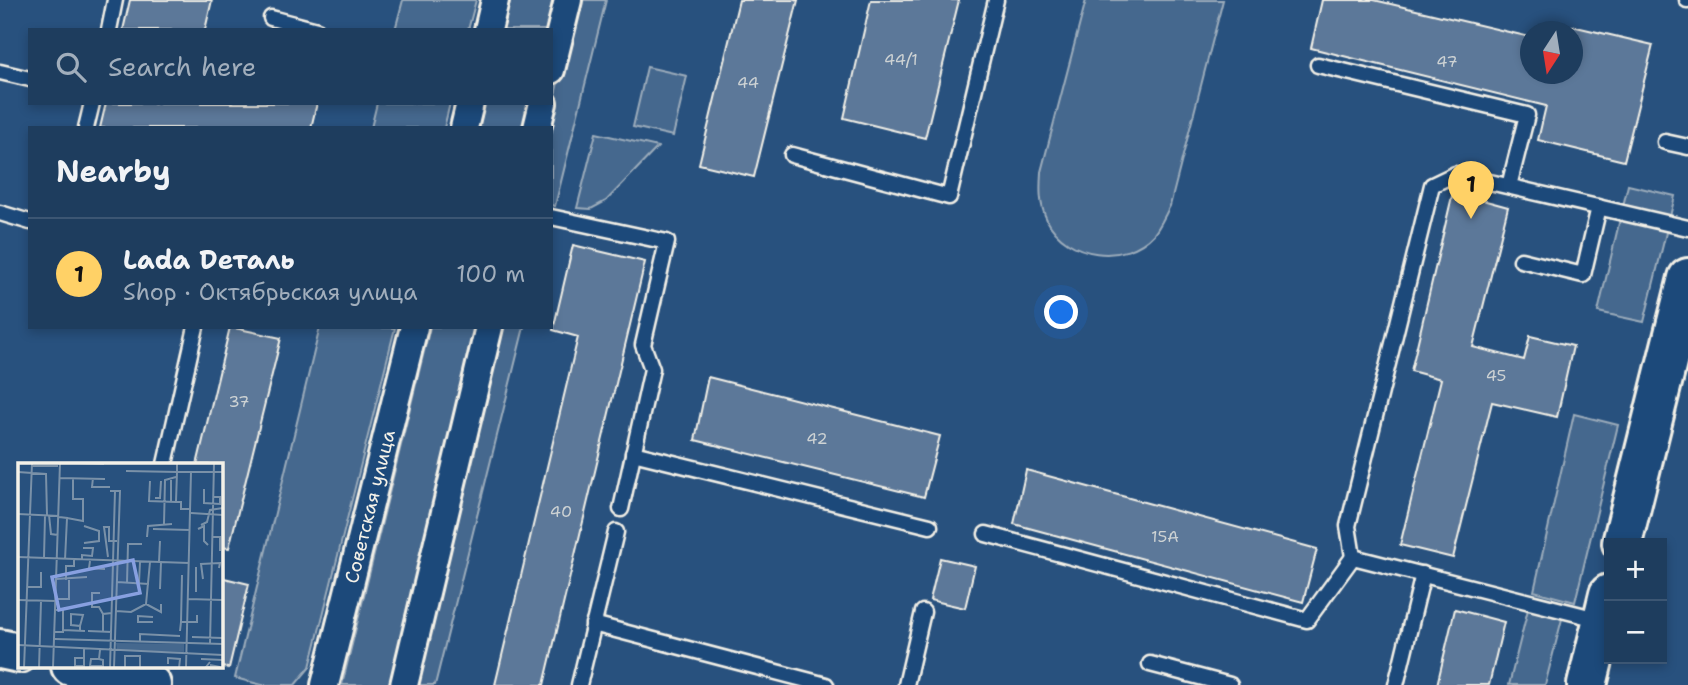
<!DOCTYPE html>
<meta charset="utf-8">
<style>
:root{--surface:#1e3d5e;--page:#2b4867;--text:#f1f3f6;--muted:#a1aebc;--line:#3c5673;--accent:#ffd166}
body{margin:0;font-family:"Shantell Sans",sans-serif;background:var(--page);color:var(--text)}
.controls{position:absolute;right:21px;bottom:21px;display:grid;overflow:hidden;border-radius:0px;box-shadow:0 4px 10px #0003}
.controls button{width:63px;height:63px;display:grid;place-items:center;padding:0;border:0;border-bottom:2px solid var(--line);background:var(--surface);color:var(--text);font:35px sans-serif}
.compass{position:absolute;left:1520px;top:21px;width:63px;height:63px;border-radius:50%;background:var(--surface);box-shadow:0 4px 10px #0003;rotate:192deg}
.you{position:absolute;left:1062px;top:313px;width:24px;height:24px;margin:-18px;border:5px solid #fff;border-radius:50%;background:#1a73e8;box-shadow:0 0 0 10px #1a73e833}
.badge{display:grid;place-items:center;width:46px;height:46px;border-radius:50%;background:var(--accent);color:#111;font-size:23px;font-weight:700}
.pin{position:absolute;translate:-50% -58px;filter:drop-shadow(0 2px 4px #0008)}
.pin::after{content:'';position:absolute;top:37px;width:24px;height:21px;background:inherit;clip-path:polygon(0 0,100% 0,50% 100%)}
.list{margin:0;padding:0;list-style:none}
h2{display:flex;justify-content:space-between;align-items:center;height:91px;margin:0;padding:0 28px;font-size:30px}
h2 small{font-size:23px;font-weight:400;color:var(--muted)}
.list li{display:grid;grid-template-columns:46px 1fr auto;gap:21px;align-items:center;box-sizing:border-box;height:112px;padding:0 28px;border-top:2px solid var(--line)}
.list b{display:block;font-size:26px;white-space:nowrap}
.list p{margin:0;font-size:23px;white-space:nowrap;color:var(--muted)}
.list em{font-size:23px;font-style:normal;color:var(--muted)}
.icon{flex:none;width:38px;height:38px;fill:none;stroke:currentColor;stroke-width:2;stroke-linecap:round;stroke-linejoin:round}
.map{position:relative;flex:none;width:1688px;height:685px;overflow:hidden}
.search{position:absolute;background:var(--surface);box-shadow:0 4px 10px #0003;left:28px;top:28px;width:525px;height:77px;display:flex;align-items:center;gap:18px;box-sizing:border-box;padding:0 24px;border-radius:0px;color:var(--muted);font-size:26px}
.panel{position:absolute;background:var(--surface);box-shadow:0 4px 10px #0003;left:28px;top:126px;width:525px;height:203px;border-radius:0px}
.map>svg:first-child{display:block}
</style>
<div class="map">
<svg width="1688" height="685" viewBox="0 0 1688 685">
<rect width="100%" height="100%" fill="#28517e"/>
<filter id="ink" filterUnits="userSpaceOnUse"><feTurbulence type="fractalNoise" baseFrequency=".0143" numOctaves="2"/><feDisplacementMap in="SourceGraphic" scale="14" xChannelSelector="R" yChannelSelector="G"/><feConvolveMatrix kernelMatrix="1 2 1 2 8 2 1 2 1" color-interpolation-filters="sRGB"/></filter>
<g filter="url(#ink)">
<!-- green -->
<g fill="#45688e" stroke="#9cacbb" stroke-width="2">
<path d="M403 0H476L468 30H395Z"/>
<path d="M510 0H557L550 30H503Z"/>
<path d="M578 0H606L555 206 551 205V128H547Z"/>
<path d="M1086 0H1223L1170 206C1165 215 1160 227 1154 234 1125 266 1066 258 1047 220 1039 204 1040 189 1041 172Z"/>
<path d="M647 67 687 76 673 136 633 127Z"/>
<path d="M377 103H450L444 128H371Z"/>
<path d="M485 103H532L526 128H479Z"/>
<path d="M596 133 658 147 606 201 591 209 577 208Z"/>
<path d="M1628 185 1675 196 1644 322 1598 312Z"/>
<path d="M320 327 395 328 310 667 295 685H262L235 678Z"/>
<path d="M430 327H477L391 685H342Z"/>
<path d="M498 327H524L435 685H412Z"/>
<path d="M1574 414 1618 425 1575 602 1534 591Z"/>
<path d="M1528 609 1562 619 1545 685H1509Z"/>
</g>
<!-- building -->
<g fill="#5b7899" stroke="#f4f1e8" stroke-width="2">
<path d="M130 0H212L205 30H123Z"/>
<path d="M739 0H798L754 177 699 164Z"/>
<path d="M871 0H959L925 138 844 118Z"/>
<path d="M1322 0H1374L1530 37V74H1572V26L1653 45 1624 161 1538 140 1546 106 1311 48Z"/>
<path d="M106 103H317L311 128H100Z"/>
<path d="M1453 192 1508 207 1473 347 1524 360 1530 336 1573 346 1557 417 1492 402 1453 558 1400 545 1441 379 1411 371Z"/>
<path d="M573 245 645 262 544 685H495L578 337 553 330Z"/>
<path d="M230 327 281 338 229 548 220 547V465H197Z"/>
<path d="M708 377 940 436 924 497 695 440Z"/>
<path d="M1026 470 1317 549 1303 602 1014 524Z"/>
<path d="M940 558 975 566 965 608 930 600Z"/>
<path d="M220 577 249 584 229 668 220 667Z"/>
<path d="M1455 609 1504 622 1489 685H1437Z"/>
</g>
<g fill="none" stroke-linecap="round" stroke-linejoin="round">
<!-- lane casing -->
<g stroke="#f4f1e8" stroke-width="19">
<g id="lane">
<path d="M1687 0H1688"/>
<path d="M271 18 317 30"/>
<path d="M109 30 115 0"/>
<path d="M1318 65 1527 115 1509 186"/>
<path d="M0 72 30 79"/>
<path d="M86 128 92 103"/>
<path d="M1665 142 1688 147"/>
<path d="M792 155 949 197 996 0"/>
<path d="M0 213 30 222"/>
<path d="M551 217 667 242 643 345 652 369 621 509"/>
<path d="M1521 260 1583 275 1599 207"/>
<path d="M633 453 930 526"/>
<path d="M165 464 196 327"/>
<path d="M986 534 1307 620 1353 557 1601 620"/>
<path d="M1353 557 1348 526 1432 185 1455 174 1688 228"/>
<path d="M593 624 826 685"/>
<path d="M1150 664 1230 685"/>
<path d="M579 685 616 532"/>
<path d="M906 685 923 612"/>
<path d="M1396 685 1423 574"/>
</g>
</g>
<!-- street casing -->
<g stroke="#f4f1e8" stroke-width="32">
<g id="street">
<path d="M488 30 495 0"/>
<path d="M551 70 568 0"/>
<path d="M464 128 470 103"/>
<path d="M537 128 543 103"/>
<path id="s1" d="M325 685 414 327"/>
<path d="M404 685 489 327"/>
</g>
</g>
<!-- secondary casing -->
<g stroke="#f4f1e8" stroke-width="44">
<g id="secondary">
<path d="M1622 543 1688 278"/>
<path d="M0 649 19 653"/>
<path d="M71 666 151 685"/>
<path d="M1587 685 1609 594"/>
</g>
</g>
<!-- lane -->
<use href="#lane" stroke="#1f4a7a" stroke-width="14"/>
<!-- street -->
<use href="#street" stroke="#1f4a7a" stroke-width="26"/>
<!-- secondary -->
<use href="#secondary" stroke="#1f4a7a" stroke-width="38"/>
</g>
</g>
<g text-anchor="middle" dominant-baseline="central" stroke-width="6" stroke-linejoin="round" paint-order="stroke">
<!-- number labels -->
<g font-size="16" fill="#ced3d4">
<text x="901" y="59">44/1</text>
<text x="1447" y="61">47</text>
<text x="748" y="82">44</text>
<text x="1496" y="375">45</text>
<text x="239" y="401">37</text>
<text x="817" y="438">42</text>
<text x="561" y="511">40</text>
<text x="1165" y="536">15А</text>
</g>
<!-- street labels -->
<g font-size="19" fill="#f4f1e8" stroke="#1f4a7a">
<text stroke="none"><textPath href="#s1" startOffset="184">Советская улица</textPath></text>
</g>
</g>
<!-- overview -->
<g transform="translate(18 463)">
<rect width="205" height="205" fill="#28517e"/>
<path d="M98 180 166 181V189L99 187Z" fill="#45688e"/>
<path fill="none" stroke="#7a91a8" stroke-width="2" d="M59 0 86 1M159 0V9H205M14 3H40M108 8 159 9 158 39H163V46H173M0 9 28 11 29 52M42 15 87 16M75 15 74 24H92M132 18 131 38 158 39M186 26V40L202 41V34H195M92 28H102L96 205M137 35H142L143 18M153 38V17M173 50 205 52M0 51 41 53M31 52 33 71 40 72M41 54 49 55 47 97M49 55 65 58V36H55V15M146 61 147 17 158 14M183 62 189 59 192 47 205 45M66 63 81 68V78L66 80M135 66 172 67M180 66 186 63V78L190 82M129 74 130 63 154 61M194 74H202V88M0 94 171 100M90 94 86 64H91V78H99M26 95 27 52M64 97V92L74 93 75 85H65M72 98 71 105 87 106M141 99 142 78M38 116 69 114M185 116 183 101 202 100 201 105M48 117V103H56V97M99 119 131 121M109 120 110 81H124M121 120 122 99M9 124H23V109M142 126 143 99M178 129V104M82 130H74V144H81L85 151M38 136H51V117M170 136 205 137M0 137 38 138M128 141 132 99M98 148 113 149 128 141 143 149V141M135 159H120V153L135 154M163 159 164 112M45 167 67 168M62 168V163L53 162V151L65 152 62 163M70 168 94 169M85 168V151L94 150M162 168 163 159H179V152M37 169H45V147H38M174 174 205 175M37 176 205 181M122 179V171L162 173M192 181 196 0M0 182 205 192M66 195H57V203H66V186M81 196 85 197V203H72L73 196H81L82 187M183 196 205 197M150 201V195L162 196 161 205M192 202 202 204H188L192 199M6 205 14 0M21 205 23 138M35 205 42 0M92 205 97 28M107 205V193H122V204M168 205 173 9"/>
<path fill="#88a0e0" fill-opacity="0.15" stroke="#88a0e0" stroke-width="3.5" d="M115 97 122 130 41 147 34 114Z"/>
<rect width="205" height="205" fill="none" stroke="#f4f1e8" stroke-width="3.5"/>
</g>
</svg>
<div class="controls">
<button>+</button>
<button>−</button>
</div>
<svg class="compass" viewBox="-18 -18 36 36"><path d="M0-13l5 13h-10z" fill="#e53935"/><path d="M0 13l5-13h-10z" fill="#a1aebc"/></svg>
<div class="you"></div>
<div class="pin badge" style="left:1471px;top:219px">1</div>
<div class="search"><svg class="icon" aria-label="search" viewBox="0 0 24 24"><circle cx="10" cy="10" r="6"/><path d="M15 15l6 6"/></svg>Search here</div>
<section class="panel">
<h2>Nearby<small></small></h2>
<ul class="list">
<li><span class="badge">1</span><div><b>Lada Dеталь</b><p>Shop · Октябрьская улица</p></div><em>100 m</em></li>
</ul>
</section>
</div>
